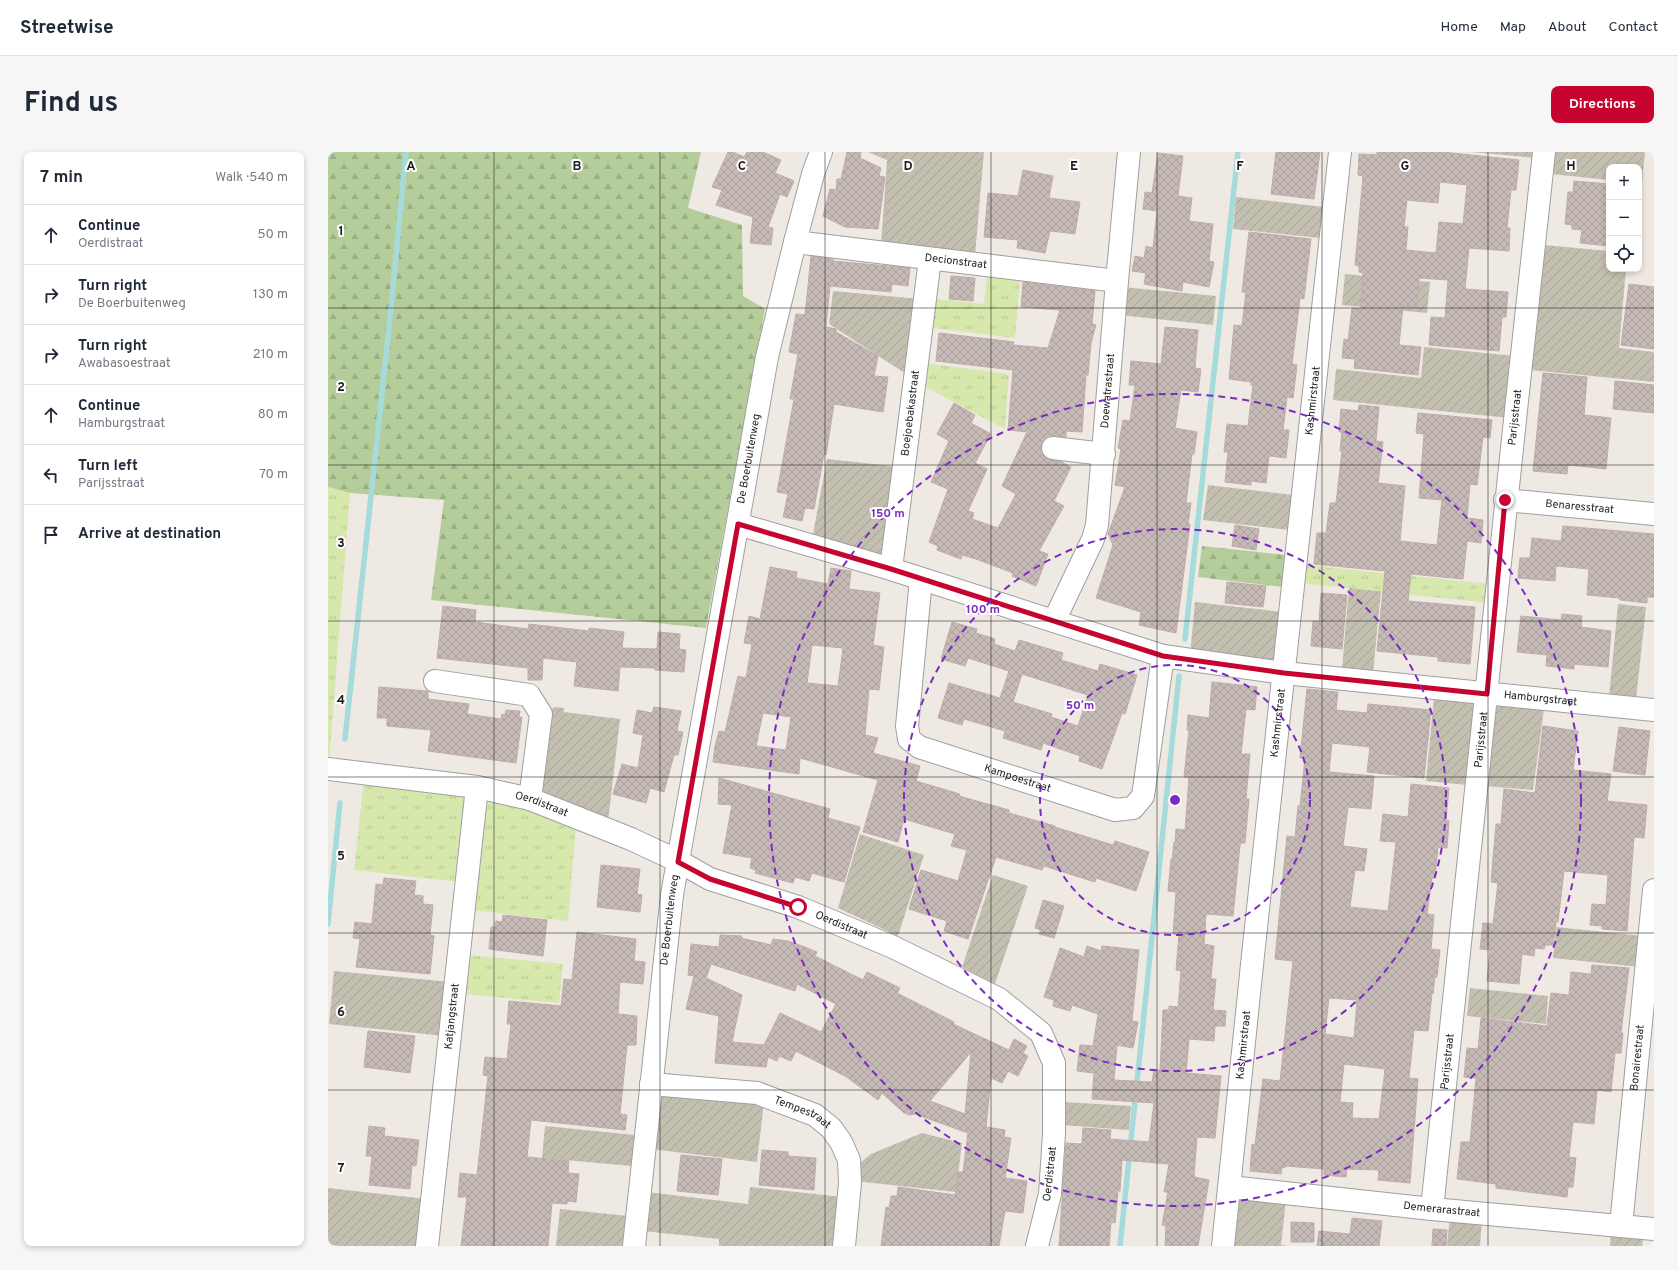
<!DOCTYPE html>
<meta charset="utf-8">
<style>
:root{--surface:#fff;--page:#f6f6f7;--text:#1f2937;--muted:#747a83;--line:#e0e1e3;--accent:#c70430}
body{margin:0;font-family:Overpass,sans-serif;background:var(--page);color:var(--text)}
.controls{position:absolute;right:12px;top:12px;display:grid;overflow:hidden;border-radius:8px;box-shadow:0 2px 6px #0003}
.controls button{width:36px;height:36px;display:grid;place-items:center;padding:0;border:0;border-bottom:1px solid var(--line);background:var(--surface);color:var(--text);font:20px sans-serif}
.stop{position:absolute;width:12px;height:12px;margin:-9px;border:3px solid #c70430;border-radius:50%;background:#fff}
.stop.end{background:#c70430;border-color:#fff;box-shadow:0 1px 4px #0008}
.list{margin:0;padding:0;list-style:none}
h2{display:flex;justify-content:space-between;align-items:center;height:52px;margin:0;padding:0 16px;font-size:17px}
h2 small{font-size:13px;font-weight:400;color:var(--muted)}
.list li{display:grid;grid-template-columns:26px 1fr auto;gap:12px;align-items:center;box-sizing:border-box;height:60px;padding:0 16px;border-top:1px solid var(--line)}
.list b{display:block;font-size:15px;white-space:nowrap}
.list p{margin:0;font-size:13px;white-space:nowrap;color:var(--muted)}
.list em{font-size:13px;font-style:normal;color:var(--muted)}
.icon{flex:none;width:22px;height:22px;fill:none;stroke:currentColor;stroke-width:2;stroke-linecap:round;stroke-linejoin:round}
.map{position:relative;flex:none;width:1326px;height:1094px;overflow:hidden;border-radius:8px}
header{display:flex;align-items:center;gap:24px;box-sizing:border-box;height:56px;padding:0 20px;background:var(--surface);border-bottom:1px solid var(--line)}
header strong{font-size:19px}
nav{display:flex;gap:22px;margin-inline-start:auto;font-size:14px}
.intro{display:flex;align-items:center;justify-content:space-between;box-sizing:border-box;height:96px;padding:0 24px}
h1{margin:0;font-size:28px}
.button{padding:10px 18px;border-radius:8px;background:var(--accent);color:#fff;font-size:14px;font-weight:700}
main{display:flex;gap:24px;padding:0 24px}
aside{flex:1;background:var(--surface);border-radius:8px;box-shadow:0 2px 6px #0003}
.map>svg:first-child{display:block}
</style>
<header>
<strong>Streetwise</strong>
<nav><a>Home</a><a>Map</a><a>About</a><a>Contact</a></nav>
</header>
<div class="intro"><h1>Find us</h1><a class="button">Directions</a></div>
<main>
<aside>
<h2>7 min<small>Walk · 540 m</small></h2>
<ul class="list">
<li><svg class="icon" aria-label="ahead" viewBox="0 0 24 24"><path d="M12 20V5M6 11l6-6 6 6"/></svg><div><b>Continue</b><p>Oerdistraat</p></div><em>50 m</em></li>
<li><svg class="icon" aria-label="right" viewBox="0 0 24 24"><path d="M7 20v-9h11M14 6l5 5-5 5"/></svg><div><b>Turn right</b><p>De Boerbuitenweg</p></div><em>130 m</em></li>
<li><svg class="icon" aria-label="right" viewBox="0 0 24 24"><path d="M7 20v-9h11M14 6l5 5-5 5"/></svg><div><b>Turn right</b><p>Awabasoestraat</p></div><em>210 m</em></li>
<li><svg class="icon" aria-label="ahead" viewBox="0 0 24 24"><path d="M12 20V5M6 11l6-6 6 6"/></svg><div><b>Continue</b><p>Hamburgstraat</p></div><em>80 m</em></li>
<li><svg class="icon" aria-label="left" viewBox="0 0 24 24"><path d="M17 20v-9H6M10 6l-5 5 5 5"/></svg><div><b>Turn left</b><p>Parijsstraat</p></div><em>70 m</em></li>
<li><svg class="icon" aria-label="arrive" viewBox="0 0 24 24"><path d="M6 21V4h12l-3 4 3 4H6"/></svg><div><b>Arrive at destination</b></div></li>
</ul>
</aside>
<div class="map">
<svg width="1326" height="1094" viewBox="0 0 1326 1094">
<defs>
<pattern id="construction-furrows" width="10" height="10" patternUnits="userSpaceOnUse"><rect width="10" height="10" fill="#c3bfb0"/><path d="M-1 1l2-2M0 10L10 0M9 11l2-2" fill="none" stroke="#a7a497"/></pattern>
<pattern id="grass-tufts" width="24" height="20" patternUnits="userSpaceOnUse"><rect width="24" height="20" fill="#d6e8ab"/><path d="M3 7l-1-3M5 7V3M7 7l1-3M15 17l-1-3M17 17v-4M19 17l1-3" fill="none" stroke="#b7c793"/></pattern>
<pattern id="forest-firs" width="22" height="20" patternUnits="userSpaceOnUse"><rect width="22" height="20" fill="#b4cd9a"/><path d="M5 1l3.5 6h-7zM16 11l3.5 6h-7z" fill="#9ab084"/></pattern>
<pattern id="building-cross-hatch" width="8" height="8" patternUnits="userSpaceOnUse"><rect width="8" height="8" fill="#c6bab7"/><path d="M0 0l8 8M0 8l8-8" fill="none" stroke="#aa9f9d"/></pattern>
</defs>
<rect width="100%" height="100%" fill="#efe9e4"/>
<!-- construction -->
<g fill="url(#construction-furrows)">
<path d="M540 0H656L647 103 553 94 559 8Z"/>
<path d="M1143 0H1208V6Z"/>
<path d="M1225 0H1317L1314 31 1311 30V15H1281V28L1223 22Z"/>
<path d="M908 45 996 55 992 86 905 77Z"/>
<path d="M1216 93 1281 99V117H1298L1291 196 1326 200V230L1202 218Z"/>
<path d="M1017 122 1102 130 1099 161 1014 153Z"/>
<path d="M795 135 888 144 885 173 792 163Z"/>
<path d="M505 139 592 147 583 216 575 220 501 172Z"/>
<path d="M1096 195 1187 204 1181 266 1005 248 1008 217 1093 226Z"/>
<path d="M499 307 573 315 562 396 553 405 484 387Z"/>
<path d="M880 333 965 343 961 378 875 368Z"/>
<path d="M1021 436 1053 439 1045 521 1014 517Z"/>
<path d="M867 450 955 460 950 505 944 510 862 503Z"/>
<path d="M1290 452 1318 455 1308 548 1281 546Z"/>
<path d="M1106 545 1142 549 1147 555 1139 633 1098 629Z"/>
<path d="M1174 553 1216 557 1205 638 1158 634 1166 562 1169 555Z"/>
<path d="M226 555 236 556V560L292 567 280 670 211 639 222 559Z"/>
<path d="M532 682 596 703 570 784 510 756Z"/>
<path d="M665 723 700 734 667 832 634 815Z"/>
<path d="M1228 775 1315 784 1312 815 1225 806Z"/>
<path d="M6 819 123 830 117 884 1 872Z"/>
<path d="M1142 836 1220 844 1218 872 1139 864Z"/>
<path d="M334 939 436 950 429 1010 323 997Z"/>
<path d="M736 950 803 954 801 978 734 973Z"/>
<path d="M217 974 307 983 304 1014 214 1006Z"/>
<path d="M594 981 634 991 628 1040 526 1029 527 1015 543 1002Z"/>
<path d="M422 1035 514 1045 509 1094H391V1087L315 1079 319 1040 420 1052Z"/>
<path d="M0 1036 99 1047 94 1094H14L0 1093Z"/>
<path d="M918 1044 958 1048 953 1093 960 1094H905L910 1048Z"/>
<path d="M232 1057 301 1064 298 1094H228Z"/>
<path d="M1122 1063 1154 1066 1152 1094H1119Z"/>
<path d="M1283 1079 1316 1082 1314 1094H1282Z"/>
</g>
<!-- grass -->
<g fill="url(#grass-tufts)">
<path d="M660 114 693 118 687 186 598 175 601 146 656 152Z"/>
<path d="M595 211 681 222 677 277 592 232Z"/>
<path d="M0 335 22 341 1 610H0Z"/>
<path d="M976 413 1163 432 1161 451 974 431Z"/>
<path d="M36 627 133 641 139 651 132 730 26 718Z"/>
<path d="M166 646 248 673 240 769 144 758 155 659 160 651Z"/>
<path d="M139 803 235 812 231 851 136 842Z"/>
</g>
<!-- forest -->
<g fill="url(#forest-firs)">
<path d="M0 0H373L360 56 414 73 415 144 437 157 378 476 103 448 116 348 22 341 0 335Z"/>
<path d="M874 394 959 403 955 435 870 425Z"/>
</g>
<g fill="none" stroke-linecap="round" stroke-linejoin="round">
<!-- stream -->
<g stroke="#a5dbdb" stroke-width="5.5">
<path d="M857 487 910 0"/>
<path d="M17 587 62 166 78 0"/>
<path d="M0 772 12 651"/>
<path d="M792 1094 851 524"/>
</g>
</g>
<!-- building -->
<g fill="url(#building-cross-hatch)" stroke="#c0aca7" fill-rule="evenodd">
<path d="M400 0H405L416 5 419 0H435L453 8 447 21 466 29 459 45 452 42 440 75 445 76 443 93 422 91 425 65 388 53 394 38 384 35Z"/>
<path d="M519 0H533L532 6 553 16 551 24 557 25 550 77 517 75 495 64 502 37 508 38 509 27H513Z"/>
<path d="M948 0H992L986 47 943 42Z"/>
<path d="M1049 0H1114L1191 8 1188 38H1183L1179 76H1182L1181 99 1141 96 1137 137 1180 140 1178 165H1174L1171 199 1101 193 1103 165 1117 166 1120 128 1091 126 1089 155 1075 154 1071 193 1093 195 1090 223 1026 216 1027 207 1014 206 1016 187 1020 188 1024 156 1033 157 1035 121 1031 120V114L1027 113 1035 24 1030 23 1031 2 1049 3ZM1112 30 1139 33 1135 72 1111 70 1108 101 1078 98 1080 75H1076L1079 48 1110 51Z"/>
<path d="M830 1 855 4 850 44 864 46 861 69 885 72 881 109 886 110 881 135 855 130 854 139 816 132 818 121 804 119 807 104 816 106 818 94 825 96 829 59 815 57 817 40 824 41Z"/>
<path d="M695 18 725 24 721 46 752 50 747 82 722 79 717 101 689 96 690 88 656 85 660 41 690 44Z"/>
<path d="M1246 29 1281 32V94L1252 91 1254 78 1244 77V73L1237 72 1240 40H1245Z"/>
<path d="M921 80 983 87 976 147 972 146 968 180 964 212 969 213 965 246 959 245 955 278H961L958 306 941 304 938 331 923 329V333L897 330 900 300H896L899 272 920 274 925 233H923V230L901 227 906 173 914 174 918 140H914Z"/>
<path d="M483 104 505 107V109L582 116 580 134 564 132 563 140 502 134 498 175 508 177V180L550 204 546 224 560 225 555 260 506 252 498 303 496 302 486 357 477 356 474 369 455 365 460 342 449 340 466 247H462L470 202 461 200 468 162 477 163Z"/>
<path d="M623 124 647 126 645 149 621 147Z"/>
<path d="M695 130 767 139 764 172 768 173 763 191 760 223H758L754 280 738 279V285L720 284 715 288 713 294V301L718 306 735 310V311L743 315 726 349 736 354 711 399 720 402 708 434 684 424 685 421 648 407 634 403 633 407 609 398 610 394 601 390 620 337 603 330 621 289 609 282 626 251 647 263 643 271 663 282 647 311 659 317 640 359 646 361 644 367 670 376 688 342 674 334 699 280 680 278 685 218 608 209 611 181 686 190 685 193 720 196 732 158 693 155Z"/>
<path d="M1301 132 1326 135V197L1293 193Z"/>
<path d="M837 175 870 178 867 216 873 217 870 240 853 238 847 276 869 280 866 302H864L858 351H863L860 372H862L848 481 811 473 813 460 768 446 785 393 780 382 797 335 787 333 793 297 790 296 795 268 802 269 807 233H801L803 209 833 212Z"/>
<path d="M1215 221 1259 225 1256 263 1283 266 1278 317 1240 313 1239 322 1205 319Z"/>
<path d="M1287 229 1326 233V261L1285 257Z"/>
<path d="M1031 253 1051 255 1048 289 1055 290 1050 331 1077 334 1072 389 1109 393 1114 348 1091 346 1096 282 1088 281 1090 261 1164 268 1162 286 1155 285 1149 333 1142 332 1139 366 1155 368 1153 391 1139 389 1135 427 1083 422 1080 449 1147 455 1142 512 1110 509V505L1049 499 1057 419 986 412 989 381H998L1002 351H1008L1014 299H1012L1014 280H1011L1013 257 1030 259Z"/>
<path d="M907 373 931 377 928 398 904 394Z"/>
<path d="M1235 374 1326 382V445H1319V451L1292 448V446L1259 443 1261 417 1228 414 1227 429 1190 426 1192 406H1202L1204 386 1233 389Z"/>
<path d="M442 415 469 420 468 426 500 432 503 416 523 419 521 437 552 441 545 493 556 495 551 538 541 537 537 583 550 586 545 601 592 614 588 629 632 642 631 644 681 658V661L727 674V675L785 693 787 689 821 700 808 739 768 726 767 730 716 714 714 718 668 705 640 787 616 779 619 769 581 757 593 718 630 729 639 698 623 694 627 682 576 667 570 690 535 680 550 628 472 606 471 622 385 610 387 594 391 579 397 580 410 524 418 526 424 492 416 491 421 464 432 467ZM484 493 515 496 510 534 479 531ZM435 561 463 565 458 598 428 594Z"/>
<path d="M899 430 938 434 935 455 897 451Z"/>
<path d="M993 441 1019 443 1014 497 983 494 985 469 991 470Z"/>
<path d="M115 454 148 458 147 470 200 477 201 472 261 479V476L296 480 294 496 329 497 330 480 352 482 351 497 358 498 356 520 327 518V516L292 515 290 539 246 534 249 510 215 506 214 528H200V516L109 506Z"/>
<path d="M1234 462 1254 464 1253 475 1283 479 1280 515 1246 512V517L1218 514 1219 503 1189 500 1193 464 1233 468Z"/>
<path d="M624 470 649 477 648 481 667 487 666 492 687 499 691 488 735 501 733 508 770 519 772 512 809 523 797 562 794 561 774 617 751 609 752 604 715 591 713 598 675 586 677 579 636 567 634 573 610 566 621 531 672 546 681 519 640 506 637 514 613 507ZM694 522 760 543 750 574 723 565 724 562 685 550Z"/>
<path d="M884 530 929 535 927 558 918 557 913 602H922L918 647H921L917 691H913L912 693 905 764 878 762 876 792 886 794 883 827H888L885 858 898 859 897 874H887L886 889 861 887 858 921 893 924 887 986 869 985 866 1025 881 1028 870 1094H837L838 1074 834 1073 840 1040H836L841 1012 794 1008 792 1039H790L787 1071 783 1070 781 1094H731L738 991 754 992 755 976 783 978 782 987 821 990 826 951 764 947 766 921 749 919 752 893 765 894 770 862 744 853 742 859 725 854 726 848 716 845 732 796 756 805 759 794 773 799 774 794 811 798 804 869 810 870 805 896 789 893 786 928 824 930 826 917 832 918 835 858H841V854L850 855 853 819 848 818 851 783 845 782 848 740 840 739 843 707 844 708 846 690 847 691 848 677 857 678 861 625H856L861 578H859L860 563 881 566Z"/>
<path d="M51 535 99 539H100V547L141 552 139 562 173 567 174 562 177 563 178 558 192 559 191 565H194L188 611 100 599 103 578 59 574V566H49Z"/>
<path d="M979 537 1010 540 1008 558 1039 561 1040 552 1103 558 1096 626 1039 620 1042 595 1004 591 1001 620 1046 624 1043 657 1020 655 1015 694 1039 697 1036 719 1027 718 1022 755 1060 759 1068 690 1052 689 1055 662 1080 665 1083 632 1121 636 1118 668 1121 669 1119 696 1110 695 1107 726H1104L1099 762 1106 763 1103 797 1112 798 1109 825H1107L1105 842 1104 841 1100 879 1086 878 1081 926 1090 927 1082 1031 1050 1028 1051 1018 1019 1017 1018 1025 996 1023V1017L957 1014V1016L954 1015 953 1022 922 1019 924 992 927 993 935 927 952 929 965 809 947 807 959 684 967 685 970 654H972L977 606H972ZM1001 846 1029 848 1026 886 997 882ZM1016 912 1057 917 1051 967 1024 966 1025 951 1012 950Z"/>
<path d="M326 555 353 559 349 579 355 580 350 603H346L336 640 322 636 318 651 285 642 294 612 310 616 315 583 305 581 309 558 324 561Z"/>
<path d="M1215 574 1250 579 1245 618 1283 622 1279 649 1319 653 1316 686 1306 685 1299 779 1274 777V774L1262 773 1264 752 1278 753 1280 723 1236 719 1230 770H1228L1225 793H1217L1216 797 1207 796 1206 804 1194 802 1191 832 1159 829 1162 798 1152 797 1155 771 1165 772 1170 731 1163 730 1168 672H1173L1176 637 1207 641Z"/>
<path d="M1291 575 1322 579 1317 623 1285 619Z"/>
<path d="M391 626 502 657 500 666 532 675 516 730 484 721 481 729 467 725 465 731 427 721 428 718 422 716 424 706 395 701 404 653 390 652Z"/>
<path d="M273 713 312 717 309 742 314 743 312 760 269 755Z"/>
<path d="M56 726 88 729 86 743 95 744V752L105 753 102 783 106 784 102 822 28 815 32 787 25 786 27 770 44 772 48 732 55 733Z"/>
<path d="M715 748 736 754 726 786 711 782 713 778 707 776Z"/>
<path d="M175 763 219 768 215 804 161 797 163 775H167L168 769 174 770Z"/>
<path d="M249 780 308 787 306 809 317 810 315 832 292 830 290 862 309 864 308 893H299L292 962 299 963 297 978 203 968 199 1005 241 1009 240 1021 251 1022 248 1050 239 1049V1052L224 1051 220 1094H133L139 1045H130L132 1021 149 1023 160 924 155 923 157 905 179 907 183 872H179L181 849 233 854 236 827 244 828Z"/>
<path d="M392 783 414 784 413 786 443 793 445 787 460 789 474 794 489 800 487 804 535 828 539 820 572 836 569 841 626 870 625 872 681 898 686 887 699 894 695 901 700 904 690 924 680 919 674 931 663 926 658 975 677 978 676 985 683 986 677 1026 699 1029 695 1061 677 1059 671 1094H553L558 1055 561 1056 563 1044H569L570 1035 627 1043 630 1020H635L640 981 587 962 582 963 576 961 554 941 550 948 517 924 468 899 463 909 451 904 449 909 440 905 438 915 387 911 391 864 358 857 366 824 360 823 363 792 391 795ZM383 812 467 839 469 832 508 852 493 880 452 861 436 893 404 890 414 843 378 826ZM643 900 637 962 602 949Z"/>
<path d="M1264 813 1301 816 1293 881H1295L1293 901H1287L1283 940 1269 938 1266 972 1245 970 1241 1005 1248 1006 1245 1035H1240L1239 1045 1168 1036V1032L1129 1027 1133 990H1142L1148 926 1136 925 1139 896 1150 897 1153 866 1219 874 1223 841 1241 843 1243 820 1263 822Z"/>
<path d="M40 879 87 884 82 921 36 915Z"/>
<path d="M41 974 57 976 56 984 91 988 88 1014 84 1013 82 1037 41 1033 44 1004H38Z"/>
<path d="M434 998 460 1000V1004L488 1006 486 1038 431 1033Z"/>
<path d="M353 1003 394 1007 390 1043 349 1039Z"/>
<path d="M1024 1066 1054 1069 1051 1094H989L991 1079 1022 1082Z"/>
<path d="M963 1070 986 1071V1090H963Z"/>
<path d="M1105 1077 1119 1078 1118 1094H1104Z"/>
</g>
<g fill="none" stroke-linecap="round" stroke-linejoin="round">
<!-- minor casing -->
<g stroke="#9f9f9f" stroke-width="24">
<g id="minor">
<path id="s1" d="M467 90 789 129"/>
<path d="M725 296 776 302"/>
<path id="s2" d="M1177 348 1326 362"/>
<path id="s3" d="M410 372 563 417 835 504 956 521 1326 558"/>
<path id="s4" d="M563 417 602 107"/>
<path id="s5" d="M593 427 579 574 581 587 591 595 787 658 805 656 815 644 835 504"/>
<path id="s6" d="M726 469 765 387 769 373 789 129 801 0"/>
<path d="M107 529 201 543 213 562 202 647"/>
<path id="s7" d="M0 617 149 635 202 647 303 687 350 709 382 727 470 755 565 795 671 847 713 881 726 911V982L722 1042 709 1094"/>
<path id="s8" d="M323 932 429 941 487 963 503 976 513 990 521 1008 522 1031 516 1094"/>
<path id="s9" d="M902 1035 1104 1057 1326 1077"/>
<path id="s10" d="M1104 1057C1142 704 1177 352 1216 0"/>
<path id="s11" d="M1293 1074 1326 738"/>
<path id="s12" d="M99 1094 149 635"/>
<path id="s13" d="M306 1094 344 743 350 709 439 205 467 90 485 22 493 0"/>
<path id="s14" d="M895 1094 925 803 1012 0"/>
</g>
</g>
<!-- minor -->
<use href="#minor" stroke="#fff" stroke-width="22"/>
</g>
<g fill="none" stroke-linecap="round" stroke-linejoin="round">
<!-- route -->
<path stroke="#c70430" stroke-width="5" d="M470 755 382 727 350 710 410 372 563 417 835 504 956 521 1159 542 1177 348"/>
</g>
<!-- grid -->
<path fill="none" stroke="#1e1e1e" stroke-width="1" stroke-opacity="0.55" d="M166 0V1094M332 0V1094M497 0V1094M663 0V1094M829 0V1094M994 0V1094M1160 0V1094M0 156H1326M0 313H1326M0 469H1326M0 625H1326M0 781H1326M0 938H1326"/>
<!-- distance rings -->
<g fill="none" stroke="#7b2cbf" stroke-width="2" stroke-dasharray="7 5">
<circle cx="847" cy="648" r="135"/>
<circle cx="847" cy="648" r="271"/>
<circle cx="847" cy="648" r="406"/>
</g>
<g text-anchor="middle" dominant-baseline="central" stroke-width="4" stroke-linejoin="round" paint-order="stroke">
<!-- street labels -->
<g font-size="11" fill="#1e1e1e" stroke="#fff">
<text stroke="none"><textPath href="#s1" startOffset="162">Decionstraat</textPath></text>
<text stroke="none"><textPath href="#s6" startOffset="240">Doewatrastraat</textPath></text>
<text stroke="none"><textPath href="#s14" startOffset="850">Kashmirstraat</textPath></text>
<text stroke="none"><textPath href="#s4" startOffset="157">Boejoebakastraat</textPath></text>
<text stroke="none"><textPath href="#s10" startOffset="796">Parijsstraat</textPath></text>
<text stroke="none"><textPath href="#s13" startOffset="796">De Boerbuitenweg</textPath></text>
<text stroke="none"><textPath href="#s2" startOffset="75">Benaresstraat</textPath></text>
<text stroke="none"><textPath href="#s3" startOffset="825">Hamburgstraat</textPath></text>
<text stroke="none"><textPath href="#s14" startOffset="526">Kashmirstraat</textPath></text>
<text stroke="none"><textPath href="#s10" startOffset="472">Parijsstraat</textPath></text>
<text stroke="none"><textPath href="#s5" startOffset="277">Kampoestraat</textPath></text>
<text stroke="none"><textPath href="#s7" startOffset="217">Oerdistraat</textPath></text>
<text stroke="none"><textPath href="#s13" startOffset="328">De Boerbuitenweg</textPath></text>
<text stroke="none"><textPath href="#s7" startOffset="541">Oerdistraat</textPath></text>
<text stroke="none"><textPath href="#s12" startOffset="231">Katjangstraat</textPath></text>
<text stroke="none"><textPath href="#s14" startOffset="202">Kashmirstraat</textPath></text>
<text stroke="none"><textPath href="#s11" startOffset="169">Bonairestraat</textPath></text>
<text stroke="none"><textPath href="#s10" startOffset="148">Parijsstraat</textPath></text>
<text stroke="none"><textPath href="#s8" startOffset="156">Tempestraat</textPath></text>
<text transform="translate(722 1022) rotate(-84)">Oerdistraat</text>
<text stroke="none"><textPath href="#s9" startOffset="213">Demerarastraat</textPath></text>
</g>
</g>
<g font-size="13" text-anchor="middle" font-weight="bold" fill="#1e1e1e" stroke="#fff" stroke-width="4" stroke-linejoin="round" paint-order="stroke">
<text x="83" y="18">A</text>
<text x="249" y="18">B</text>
<text x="414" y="18">C</text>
<text x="580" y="18">D</text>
<text x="746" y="18">E</text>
<text x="912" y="18">F</text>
<text x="1077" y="18">G</text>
<text x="1243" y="18">H</text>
<text x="13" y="83">1</text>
<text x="13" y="239">2</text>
<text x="13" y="395">3</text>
<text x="13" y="552">4</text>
<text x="13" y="708">5</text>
<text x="13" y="864">6</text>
<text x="13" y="1020">7</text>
</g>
<circle cx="847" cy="648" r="6" fill="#7b2cbf" stroke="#fff" stroke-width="2"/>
<g font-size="12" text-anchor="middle" font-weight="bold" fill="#7b2cbf" stroke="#fff" stroke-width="4" stroke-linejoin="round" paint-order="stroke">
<text x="560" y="365">150 m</text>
<text x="655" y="461">100 m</text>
<text x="752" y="557">50 m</text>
</g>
</svg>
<div class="controls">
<button>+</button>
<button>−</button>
<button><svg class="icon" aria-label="locate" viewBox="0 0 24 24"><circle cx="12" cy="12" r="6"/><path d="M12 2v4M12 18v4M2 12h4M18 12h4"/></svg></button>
</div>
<div class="stop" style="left:470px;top:755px"></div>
<div class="stop end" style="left:1177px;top:348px"></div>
</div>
</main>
